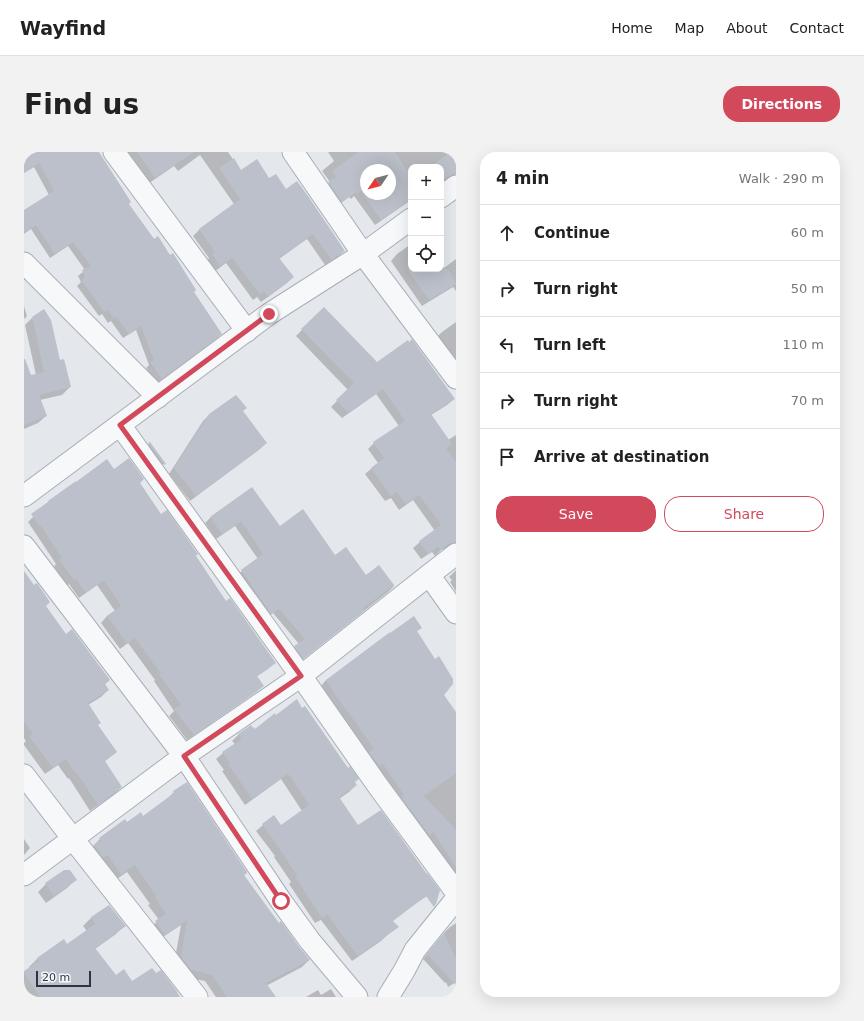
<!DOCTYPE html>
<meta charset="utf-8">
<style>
:root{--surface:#fff;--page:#f2f2f2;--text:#222;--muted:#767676;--line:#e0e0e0;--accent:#d1495b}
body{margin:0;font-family:"DejaVu Sans",sans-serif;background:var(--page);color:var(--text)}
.controls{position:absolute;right:12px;top:12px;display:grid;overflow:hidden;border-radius:8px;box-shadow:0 4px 16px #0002}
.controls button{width:36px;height:36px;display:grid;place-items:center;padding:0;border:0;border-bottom:1px solid var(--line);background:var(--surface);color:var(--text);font:20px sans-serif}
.compass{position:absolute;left:336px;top:12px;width:36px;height:36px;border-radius:50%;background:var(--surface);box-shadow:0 4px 16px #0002;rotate:235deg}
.scale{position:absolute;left:12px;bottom:10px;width:55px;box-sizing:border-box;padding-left:4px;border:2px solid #2b3445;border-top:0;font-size:11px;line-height:14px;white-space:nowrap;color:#2b3445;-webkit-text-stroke:3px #f4f6f9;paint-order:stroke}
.stop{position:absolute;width:12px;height:12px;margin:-9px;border:3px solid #d1495b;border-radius:50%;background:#fff}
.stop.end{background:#d1495b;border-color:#fff;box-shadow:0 1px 4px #0008}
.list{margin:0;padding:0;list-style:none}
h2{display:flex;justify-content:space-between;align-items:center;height:52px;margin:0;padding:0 16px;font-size:17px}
h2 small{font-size:13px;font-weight:400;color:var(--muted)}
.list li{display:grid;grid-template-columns:26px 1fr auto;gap:12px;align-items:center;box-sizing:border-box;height:56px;padding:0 16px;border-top:1px solid var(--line)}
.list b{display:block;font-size:15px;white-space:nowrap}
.list em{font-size:13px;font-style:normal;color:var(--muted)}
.actions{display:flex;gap:8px;padding:12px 16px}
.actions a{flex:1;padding:9px 0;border:1px solid var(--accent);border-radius:16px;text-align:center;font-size:14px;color:var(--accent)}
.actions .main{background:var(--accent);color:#fff}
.icon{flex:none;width:22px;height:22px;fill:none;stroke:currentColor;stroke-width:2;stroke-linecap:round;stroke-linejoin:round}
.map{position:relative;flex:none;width:432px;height:845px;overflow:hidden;border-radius:16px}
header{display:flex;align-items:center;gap:24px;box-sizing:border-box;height:56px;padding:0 20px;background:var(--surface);border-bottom:1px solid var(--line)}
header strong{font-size:19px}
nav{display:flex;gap:22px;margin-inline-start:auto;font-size:14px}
.intro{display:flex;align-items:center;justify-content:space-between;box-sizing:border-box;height:96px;padding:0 24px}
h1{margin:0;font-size:28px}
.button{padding:10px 18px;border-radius:16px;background:var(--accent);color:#fff;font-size:14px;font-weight:700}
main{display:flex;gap:24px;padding:0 24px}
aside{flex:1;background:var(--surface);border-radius:16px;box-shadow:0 4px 16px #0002}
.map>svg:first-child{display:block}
</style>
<header>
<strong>Wayfind</strong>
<nav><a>Home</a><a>Map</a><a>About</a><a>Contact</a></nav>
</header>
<div class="intro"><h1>Find us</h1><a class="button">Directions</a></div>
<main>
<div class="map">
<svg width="432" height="845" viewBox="0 0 432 845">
<rect width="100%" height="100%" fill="#e4e7ec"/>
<!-- shadow -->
<g fill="#0003" fill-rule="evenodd">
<path d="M0 0H73L104 52 169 140 197 182 192 187 133 231 122 216 125 213 112 178 99 186 87 169 84 171 78 162 75 164 53 134 57 130 54 124 61 118 44 94 26 106 7 77 0 82V60L25 43 10 15 0 21Z"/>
<path d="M103 0H204L217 19 245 28 262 38 320 99 314 105 301 113 283 87 255 107 269 125 263 131 237 150 233 145 229 148 202 111 190 120 183 109 185 106 169 84 175 78 210 52 176 3 154 19 150 14 124 32Z"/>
<path d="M304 0H432V22L424 28 417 31V15H387V48L351 73 330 44 327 47 325 45 312 55 299 37 306 30 298 19 310 9ZM342 18H366V42H342Z"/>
<path d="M387 92V117H417V112L420 116 432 107V139L429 135 398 154 367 109 373 102Z"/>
<path d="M0 154 3 164 0 167Z"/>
<path d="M300 156 353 211 430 247 423 253 407 263 424 288 432 283V398L423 396 417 398 411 404 408 400 397 407 389 396 396 390 411 379 389 348 375 358 367 346 361 349 341 322 354 311 344 297 350 291 375 274 352 242 318 266 307 255 324 238 272 184Z"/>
<path d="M8 166 46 235 38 243 16 248 22 264 14 271 0 277V227L12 223 1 173Z"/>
<path d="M432 170V217L412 186 418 180Z"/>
<path d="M218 259 242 291 236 297 166 349 145 322 179 269 185 263Z"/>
<path d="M126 291 140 311 135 316 121 296Z"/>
<path d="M90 318 115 331 136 363 171 404 202 450 250 511 244 517 232 525 239 534 232 540 163 588 145 564 150 559 130 529 131 528 104 491 96 497 77 471 83 464 91 459 73 433 55 446 45 432 43 434 30 414 32 412 4 370 10 364Z"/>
<path d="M228 336 255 375 311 404 342 424 355 414 370 434 364 440 274 511 265 500 275 492 249 461 241 467 213 424 218 419 234 407 211 374 192 387 181 371 187 365Z"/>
<path d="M432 418V440L426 430 428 428 425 425Z"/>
<path d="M0 421 21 454 41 483 85 528 80 533 84 538 77 545 64 553 73 574 92 600 80 610 97 635 90 642 66 659 45 626 44 627 34 613 21 622 0 593V591L2 589 0 586Z"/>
<path d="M397 475 392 480 419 543 432 561V725L399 689 327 578V577L305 547 297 534 302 528Z"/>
<path d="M231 578 330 631 332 633 325 640 315 647 334 674 406 742 359 773 364 782 357 789 328 809 297 768 291 771 265 732 267 730 250 705 251 704 232 679 239 673 257 675 278 659 257 627 221 653 198 619 200 618 192 607 199 601 211 592 208 589 215 582Z"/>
<path d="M150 640 219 724 254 773 285 808 278 815 242 834 250 845H192L181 829 160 825 150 812 157 773 133 789 125 777 135 768 124 753 126 752 103 720 90 729 64 701 70 695 69 694 76 687 103 671 119 665 143 647Z"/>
<path d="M0 687 6 696 0 703Z"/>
<path d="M51 728 43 736 22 751 14 740 22 732Z"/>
<path d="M85 754 100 774 92 782 71 797 92 824 108 831 156 845H3L0 841V820L6 816 5 815 13 807 40 789 43 793 63 779 59 774 67 766Z"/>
<path d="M432 771V830L424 835 422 830 421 831 399 807 421 780 426 775Z"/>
<path d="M307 837 312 845H282L294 838 297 843Z"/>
</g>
<!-- building -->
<g fill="#bbc0ca" fill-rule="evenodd">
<path d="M0 0H75L107 50 105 52 130 87 134 84 146 103 149 101 154 109 172 138 170 140 198 182 138 227 126 210 130 208 117 174 105 182 92 165 90 167 84 158 80 160 57 128 61 125 58 118 67 114 49 90 31 102 12 73 0 81V58L30 39 15 11 0 20Z"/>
<path d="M113 0H170L131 26Z"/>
<path d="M334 0H371L387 24V47L357 68 337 39 333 42 332 40 318 50 304 30 312 25 308 19ZM342 18H366V42H342Z"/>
<path d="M426 0H432V21L421 27 417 22V15H412L410 12Z"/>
<path d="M210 6 217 18 233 7 245 26 252 22 262 37 273 29 284 44 321 99 308 108 289 82 255 106 270 125 244 145 240 139 236 142 208 106 196 114 188 102 191 100 175 77 216 47 195 16Z"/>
<path d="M383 117H424L432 132 405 148Z"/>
<path d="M300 155 353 210 384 188 385 190 388 187 431 247 407 262 428 292 422 296 432 310V390L425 392 417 398 414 395 404 402 395 389 417 373 395 343 382 352 373 340 367 344 347 316 360 306 349 290 381 269 359 237 325 261 312 248 330 231 277 177Z"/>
<path d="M20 157 27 168 36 208 40 207 47 235 15 243 23 264 0 273V207H1L7 223 20 220 8 165Z"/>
<path d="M212 243 223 256 219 259 243 291 172 344 150 316 185 262Z"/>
<path d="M126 290 142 312 140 313 124 291Z"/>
<path d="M105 306 120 327 116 331 137 362 143 358 174 402 172 404 202 449 206 446 252 511 233 524 240 534 170 583 150 557 157 553 135 522H137L111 486 103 492 83 464 97 454 80 428 62 441 52 427 50 428 35 407 38 406 17 374 16 375 7 362 24 350V349L52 329V330L83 307 90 317Z"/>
<path d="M228 335 256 374 279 357 311 403 322 395 342 423 355 413 370 433 339 456 340 459 279 507 270 494 281 487 255 457 247 462 226 432H227L217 418 239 402 217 369 198 382 186 365Z"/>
<path d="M0 419 10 433 13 431 26 450 22 454 42 482 48 477 86 528 81 532 85 538 64 551 77 571 74 573 93 600 81 609 98 635 74 653 52 620 51 621 42 607 29 616 5 584 9 582 0 569Z"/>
<path d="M390 464 398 476 393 479 411 507 415 504 429 527V532L420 543 432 560V621L400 644 432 678V715L409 680 406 684 377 645 380 643 359 612 355 614 345 600 350 597 332 571 310 541 302 528 366 480V481Z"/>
<path d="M273 547 278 556 281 554 324 616 326 614 335 627 331 630 333 633 315 645 334 673 357 658 403 722V721L416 738 412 752 410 755 402 744 369 769 375 775 334 804 303 762 298 766 271 725 273 723 256 698V697L238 672 250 663 257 673 285 653 266 624 264 622 228 647 204 612 206 611 198 600 218 587 214 582 227 573 229 576 230 575 231 577 251 561 252 563Z"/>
<path d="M163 630 223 720V721L220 723 255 771 257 769 276 796 286 808 242 831 252 845H203L188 823 167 818 157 805 163 768 141 783 131 769 142 762 131 746 132 744 111 713 97 723 84 703 79 706 70 693 77 689 75 686 101 667 103 670 117 660 119 664 150 641 149 639Z"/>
<path d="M40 718H46L53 728 30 744 21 731Z"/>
<path d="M85 753 102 774 71 796 92 823 100 817 108 829 128 816 132 821 137 818 152 838 156 845H16L0 821V819L15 809 13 806 40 787 43 792 71 772 67 765Z"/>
<path d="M420 781 432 807V833L403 802Z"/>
</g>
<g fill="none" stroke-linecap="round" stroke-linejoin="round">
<!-- minor casing -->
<g stroke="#a9aeb7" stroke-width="23">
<g id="minor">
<path d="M90 0 223 179"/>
<path d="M269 0 339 102 432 226"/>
<path d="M417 45 432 34"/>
<path d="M0 111 134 245"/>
<path d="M96 273 277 524 354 634 432 740"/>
<path d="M0 344 245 162 339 102 387 67"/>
<path d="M0 394 160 604 257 749 286 789 333 845"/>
<path d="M405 423 432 461"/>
<path d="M0 623 49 687 173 845"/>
<path d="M0 723 160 604 277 524 405 423 432 402"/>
<path d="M364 845 380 819 391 798 432 747"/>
</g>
</g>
<!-- minor -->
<use href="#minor" stroke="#f7f8fa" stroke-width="21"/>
</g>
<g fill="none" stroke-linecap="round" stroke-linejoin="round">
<!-- route -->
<path stroke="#d1495b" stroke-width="5" d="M245 162 96 273 277 524 160 604 257 749"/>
</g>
</svg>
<div class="controls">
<button>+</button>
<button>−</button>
<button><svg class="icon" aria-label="locate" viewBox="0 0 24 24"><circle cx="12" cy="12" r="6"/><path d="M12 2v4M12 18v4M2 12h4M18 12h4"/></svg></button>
</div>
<svg class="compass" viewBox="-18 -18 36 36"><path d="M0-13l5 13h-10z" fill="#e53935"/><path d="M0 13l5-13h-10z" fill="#767676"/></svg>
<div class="scale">20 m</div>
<div class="stop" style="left:257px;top:749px"></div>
<div class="stop end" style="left:245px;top:162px"></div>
</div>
<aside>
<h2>4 min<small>Walk · 290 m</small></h2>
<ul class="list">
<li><svg class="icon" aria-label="ahead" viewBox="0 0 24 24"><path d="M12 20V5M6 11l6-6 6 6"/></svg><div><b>Continue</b></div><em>60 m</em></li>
<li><svg class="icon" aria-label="right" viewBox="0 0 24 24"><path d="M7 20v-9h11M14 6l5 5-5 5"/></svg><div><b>Turn right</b></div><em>50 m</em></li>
<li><svg class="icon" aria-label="left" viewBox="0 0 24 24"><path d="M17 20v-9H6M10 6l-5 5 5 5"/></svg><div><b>Turn left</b></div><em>110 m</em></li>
<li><svg class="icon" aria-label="right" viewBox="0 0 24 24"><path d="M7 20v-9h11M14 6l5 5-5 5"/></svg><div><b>Turn right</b></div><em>70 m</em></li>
<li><svg class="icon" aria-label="arrive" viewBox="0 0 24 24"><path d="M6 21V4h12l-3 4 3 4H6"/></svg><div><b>Arrive at destination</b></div></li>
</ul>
<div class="actions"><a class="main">Save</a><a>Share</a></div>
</aside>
</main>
